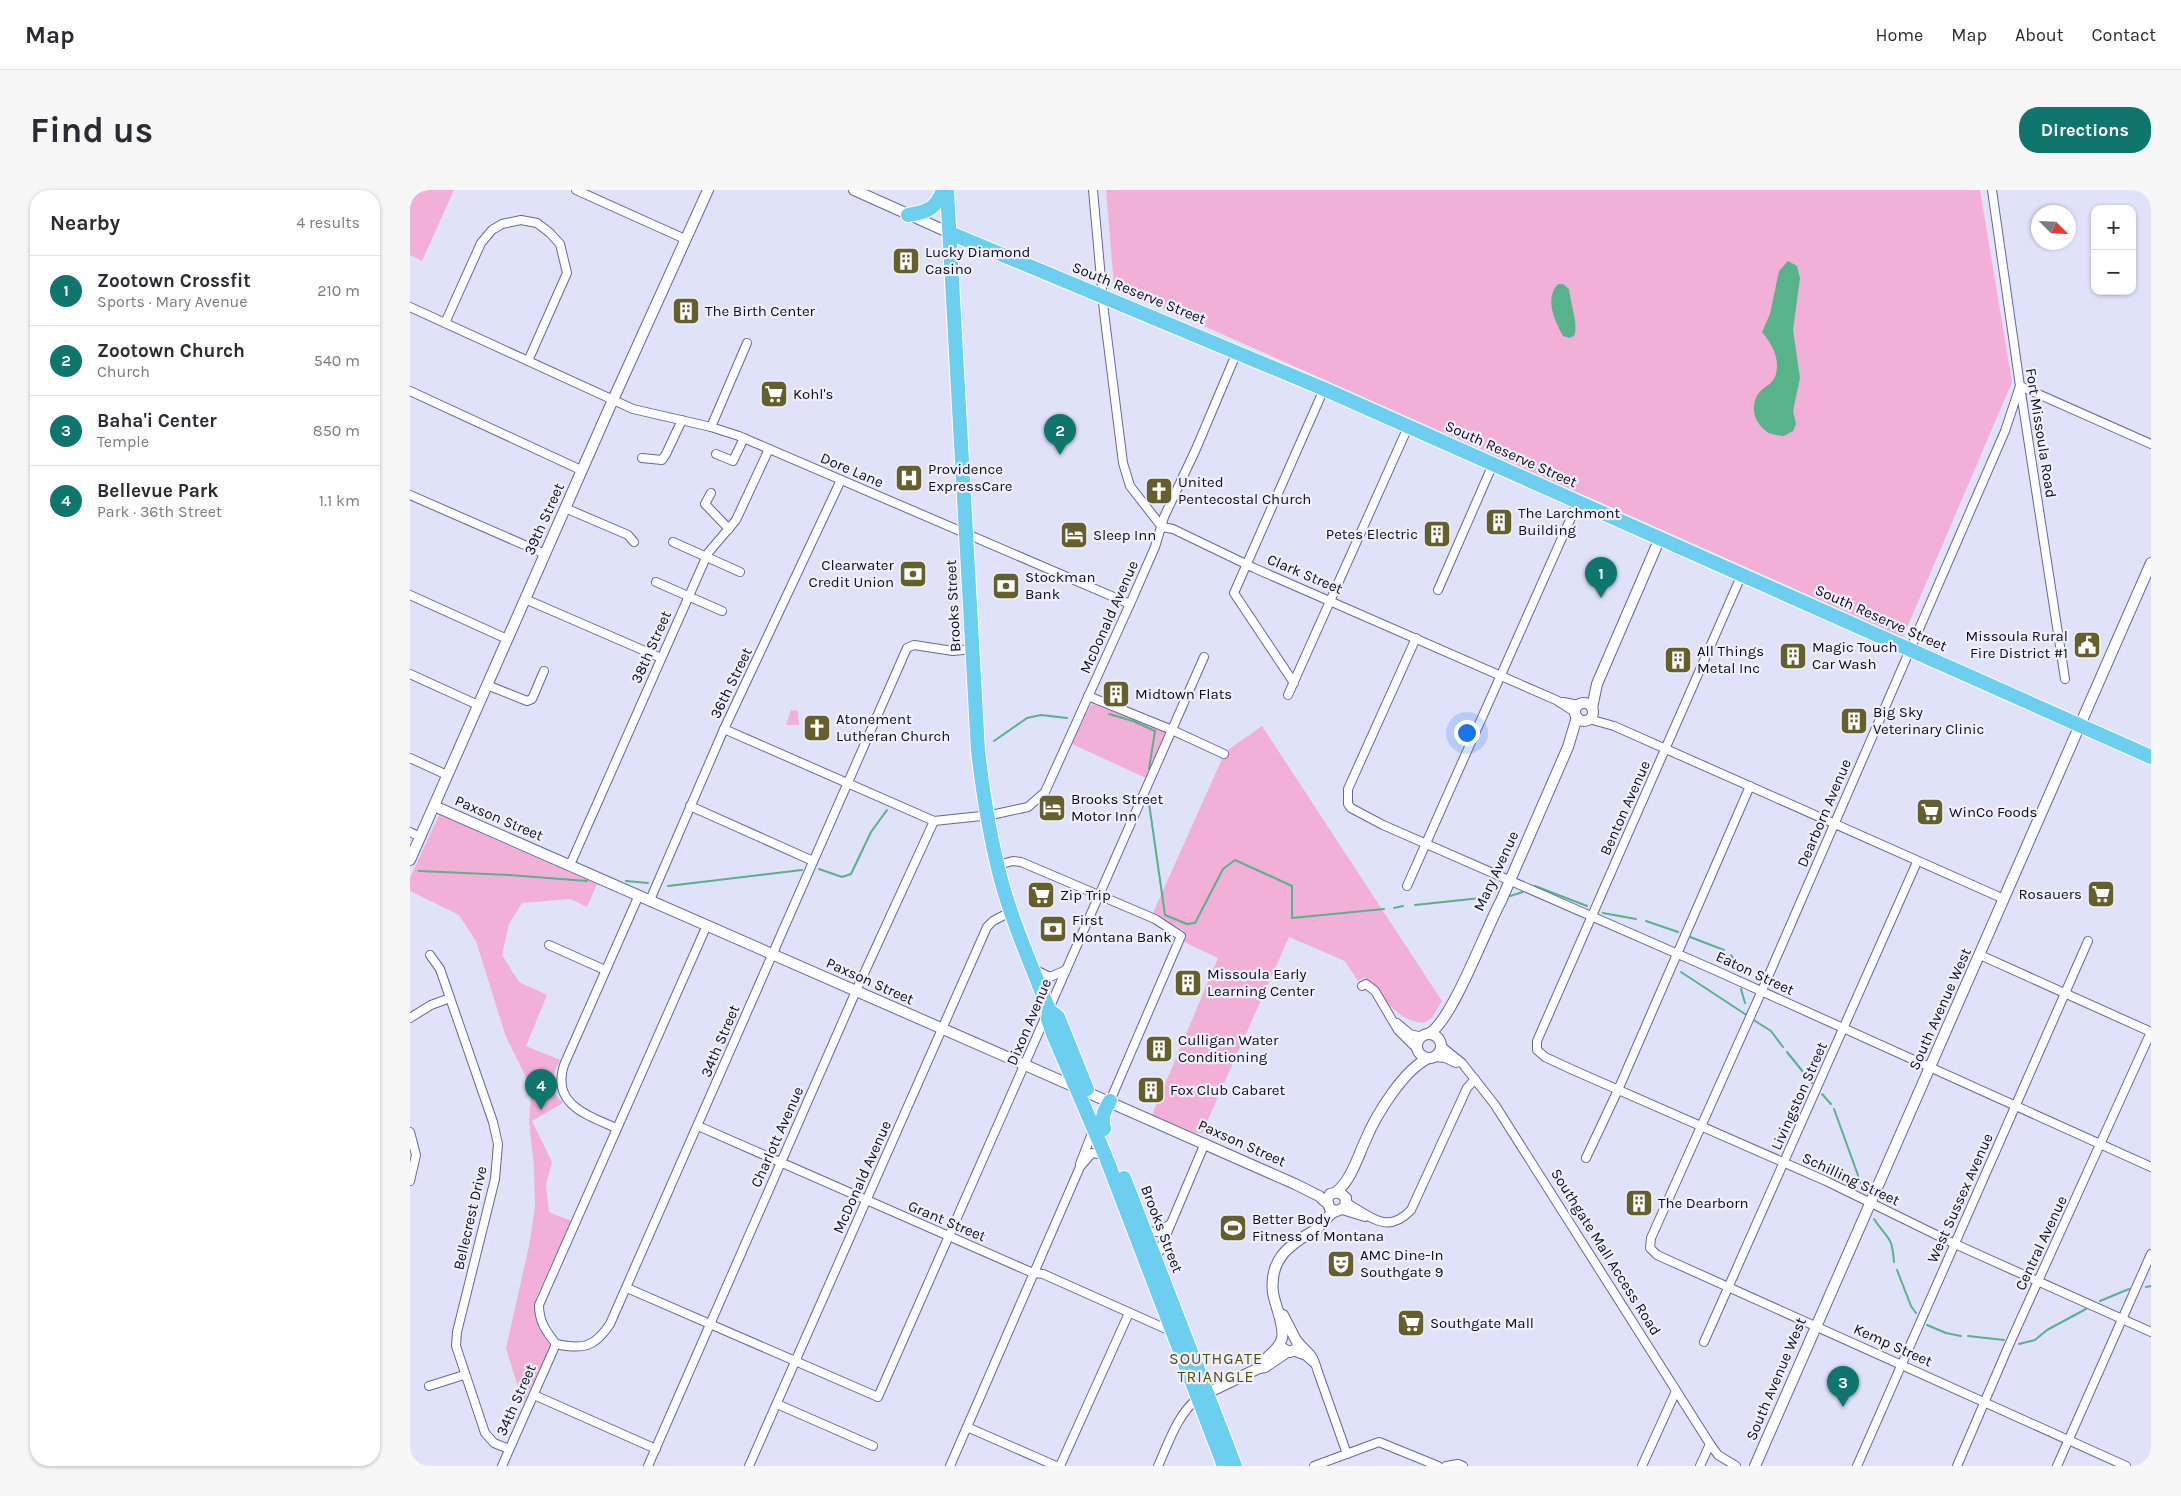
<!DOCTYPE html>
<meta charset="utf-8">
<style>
:root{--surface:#fff;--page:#f7f7f7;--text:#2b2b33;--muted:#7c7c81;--line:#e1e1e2;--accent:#0f766e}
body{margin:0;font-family:Karla,sans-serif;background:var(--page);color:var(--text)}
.controls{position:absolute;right:15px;top:15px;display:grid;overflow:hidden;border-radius:10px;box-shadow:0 1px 4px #0004}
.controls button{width:45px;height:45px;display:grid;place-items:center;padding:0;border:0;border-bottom:1px solid var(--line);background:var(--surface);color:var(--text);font:25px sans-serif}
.compass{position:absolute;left:1621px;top:15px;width:45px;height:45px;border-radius:50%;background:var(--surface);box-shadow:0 1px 4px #0004;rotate:114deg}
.you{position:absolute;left:1056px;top:542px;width:18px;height:18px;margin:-12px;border:4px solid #fff;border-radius:50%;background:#1a73e8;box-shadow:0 0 0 8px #1a73e833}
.badge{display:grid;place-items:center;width:32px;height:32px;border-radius:50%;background:var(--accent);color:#fff;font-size:16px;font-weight:700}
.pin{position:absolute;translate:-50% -41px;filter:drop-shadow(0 1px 2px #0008)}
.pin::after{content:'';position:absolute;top:26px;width:18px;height:15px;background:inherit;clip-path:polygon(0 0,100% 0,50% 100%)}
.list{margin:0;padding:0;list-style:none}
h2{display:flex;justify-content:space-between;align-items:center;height:65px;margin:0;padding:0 20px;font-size:21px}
h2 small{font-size:16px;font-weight:400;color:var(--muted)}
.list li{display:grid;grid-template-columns:32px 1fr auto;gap:15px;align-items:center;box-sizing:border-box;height:70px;padding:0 20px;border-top:1px solid var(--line)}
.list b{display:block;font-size:19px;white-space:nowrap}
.list p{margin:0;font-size:16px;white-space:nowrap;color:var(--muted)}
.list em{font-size:16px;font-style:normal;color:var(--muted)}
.map{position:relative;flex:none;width:1741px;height:1276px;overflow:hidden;border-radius:20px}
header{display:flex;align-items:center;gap:30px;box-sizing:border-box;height:70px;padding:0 25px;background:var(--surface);border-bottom:1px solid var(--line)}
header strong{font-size:24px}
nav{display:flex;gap:28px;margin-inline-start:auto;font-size:18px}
.intro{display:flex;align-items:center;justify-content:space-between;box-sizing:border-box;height:120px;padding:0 30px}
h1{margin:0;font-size:35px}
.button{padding:12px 22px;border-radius:20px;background:var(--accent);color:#fff;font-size:18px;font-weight:700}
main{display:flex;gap:30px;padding:0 30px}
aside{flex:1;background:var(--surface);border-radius:20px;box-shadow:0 1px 4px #0004}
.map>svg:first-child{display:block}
</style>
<header>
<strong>Map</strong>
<nav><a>Home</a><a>Map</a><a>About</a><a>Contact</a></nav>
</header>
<div class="intro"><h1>Find us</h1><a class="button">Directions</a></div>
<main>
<aside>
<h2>Nearby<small>4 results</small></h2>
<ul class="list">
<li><span class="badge">1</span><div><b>Zootown Crossfit</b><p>Sports · Mary Avenue</p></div><em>210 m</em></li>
<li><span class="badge">2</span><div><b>Zootown Church</b><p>Church</p></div><em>540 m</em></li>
<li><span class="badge">3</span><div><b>Baha'i Center</b><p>Temple</p></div><em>850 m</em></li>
<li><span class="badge">4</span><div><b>Bellevue Park</b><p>Park · 36th Street</p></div><em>1.1 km</em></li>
</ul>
</aside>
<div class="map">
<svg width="1741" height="1276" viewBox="0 0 1741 1276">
<rect width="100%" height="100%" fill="#e0e2fa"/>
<!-- green -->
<g fill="#f2afd8">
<path d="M0 0H44L12 71 0 65Z"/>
<path d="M696 0H1570L1602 192 1493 447 704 96Z"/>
<path d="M683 514 756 542 736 588 662 554 680 516Z"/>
<path d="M381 520 388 521 389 535H376Z"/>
<path d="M852 536 1032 811 1022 828 1014 833C985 831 973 805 954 787L948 791 935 771 879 747 792 943H786L742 925 808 768 774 752 776 745 773 740 743 723 812 569 818 560Z"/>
<path d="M29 625 187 694 177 717 160 709 112 713 99 734 92 765 109 792 137 805 116 856 150 870C141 886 139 900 153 913L122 931 142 972 136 995 139 1022 161 1031 126 1108 125 1123 141 1156 113 1213 96 1158 119 1056 125 1017 124 976 119 932 121 903 116 887 96 847 66 751 49 725 0 701V688Z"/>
</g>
<!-- water -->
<g fill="#58b28a">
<path d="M1378 71 1387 76 1390 88 1383 140 1390 188 1383 221 1386 234 1383 241 1374 246C1369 245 1360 245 1356 241 1344 232 1340 217 1348 204 1354 196 1363 195 1366 184 1370 168 1362 154 1352 142L1360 124 1369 81Z"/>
<path d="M1148 94H1153L1159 99C1160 111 1169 137 1164 146L1159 148 1153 146C1145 131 1134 109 1148 94Z"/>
</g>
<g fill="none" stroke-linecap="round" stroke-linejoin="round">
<!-- stream -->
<g stroke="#58b28a" stroke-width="2">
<path d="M699 524 723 531 745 541 739 579"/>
<path d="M584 551 617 528 631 525 657 528"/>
<path d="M739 613 755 725 777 734 785 733 813 679 825 670 882 696V728L974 719"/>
<path d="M409 679 432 687 441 684 461 642 477 620"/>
<path d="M9 681 99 685 177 691"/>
<path d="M216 691 238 693"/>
<path d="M258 696 392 680"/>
<path d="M1123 697 1125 696 1177 716"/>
<path d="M1100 706 1113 702"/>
<path d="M1005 715 1080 707"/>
<path d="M984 718 993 716"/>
<path d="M1193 723 1226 729"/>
<path d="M1236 731 1268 742"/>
<path d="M1280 747 1314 760"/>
<path d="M1321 765 1333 782"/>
<path d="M1271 782 1338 826"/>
<path d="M1331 799 1335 813"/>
<path d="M1342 829 1361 841 1373 857"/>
<path d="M1377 862 1402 893"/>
<path d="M1412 904 1421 914"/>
<path d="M1424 919 1453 999"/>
<path d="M1464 1029C1478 1050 1482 1045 1484 1072"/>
<path d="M1487 1080 1501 1116 1506 1123"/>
<path d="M1736 1097 1741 1096"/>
<path d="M1690 1111 1719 1099"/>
<path d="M1517 1135 1536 1143 1551 1146"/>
<path d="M1558 1146 1594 1150"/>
<path d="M1609 1154 1625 1150 1637 1140 1676 1119"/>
</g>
<!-- street casing -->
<g stroke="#66679d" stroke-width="10">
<g id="street">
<path d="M166 0 275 49"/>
<path d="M683 0 694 122 713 273 720 296 752 337 763 339 844 378 1146 510 1165 522"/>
<path d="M1582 0 1610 196 1655 489"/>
<path d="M0 117 223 219 301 237 329 246 720 414"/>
<path d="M35 133 71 53 82 40 92 34 111 30 127 33 140 43 150 54 157 83 118 171"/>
<path d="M1610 196 1595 241 1354 796 1241 1048 1240 1058 1247 1065 1716 1276"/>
<path d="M1610 196 1741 254"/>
<path d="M0 201 171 280"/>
<path d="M301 237 337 153"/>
<path d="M306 264 323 271 334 248"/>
<path d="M232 268 252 270 256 264 272 230"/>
<path d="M301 303 295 314 319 339"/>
<path d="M0 305 135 364"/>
<path d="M155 318 218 345 224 352"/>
<path d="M263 352 330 382"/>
<path d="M1332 384 1127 851V860L1135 867 1163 880 1416 991 1545 1054 1741 1142"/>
<path d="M246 392 312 421"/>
<path d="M1028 400 1083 274"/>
<path d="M0 405 97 449"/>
<path d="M115 409 251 468"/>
<path d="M1006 448 938 599V614L941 618 973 635 1309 782 1741 977"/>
<path d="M0 484 68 515"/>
<path d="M884 493 824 403 914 199"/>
<path d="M77 495 117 511 122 509 134 481"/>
<path d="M878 505 998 237"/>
<path d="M678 506 762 540 814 564"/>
<path d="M1153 512 1169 515"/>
<path d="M1179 529 1204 536 1594 709"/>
<path d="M314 539 524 631 581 625 618 617 635 602 720 414 745 357 754 327 786 259 827 162"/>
<path d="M0 568 37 585"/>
<path d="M280 616 403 671"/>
<path d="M0 642 10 647"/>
<path d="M160 675 298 363 326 330 359 259"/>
<path d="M588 675 603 671 611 672 745 729 771 746 700 911"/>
<path d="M997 696 1168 312"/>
<path d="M240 710 314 539 431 290"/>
<path d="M139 755 195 780"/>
<path d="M20 765 30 779 83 932 88 954 85 989 47 1142 46 1156 75 1243 84 1253 99 1259"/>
<path d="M1570 765 1741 842"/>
<path d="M624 779 640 787 656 780"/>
<path d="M952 796 956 794 965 801 988 840 1007 859"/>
<path d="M0 828 21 815 40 808"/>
<path d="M987 833 1000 844 1012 847"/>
<path d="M1031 856 1052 873 1085 915 1300 1254 1290 1276"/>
<path d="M1025 867 1035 868 1046 873"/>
<path d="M288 936 623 1083 633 1084 763 1142"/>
<path d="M206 938C177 925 141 914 154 875L229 705"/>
<path d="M0 942 6 965 0 991"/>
<path d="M1176 968 1208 900 1340 596"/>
<path d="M670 974 684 938"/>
<path d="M936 1011 940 1015C962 1028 978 1044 1001 1020L1057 898 1065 889"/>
<path d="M932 1020 955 1027"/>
<path d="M735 1041 747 1042 759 1035"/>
<path d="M746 1069 795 953"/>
<path d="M217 1098 468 1207 794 467"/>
<path d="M888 1151C901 1167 901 1159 908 1182L937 1264"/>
<path d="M1294 1152 1507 672"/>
<path d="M146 1154C136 1141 129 1132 129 1115L297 735"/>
<path d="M883 1161 896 1166 905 1174"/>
<path d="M19 1196 54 1185"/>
<path d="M124 1205 246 1259"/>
<path d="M367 1214 463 1256"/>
<path d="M557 1237 646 1276"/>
<path d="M1300 1254 1308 1265 1326 1276"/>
<path d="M92 1276 146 1154C173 1160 185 1157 200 1134L497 458 504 455 543 461 562 459"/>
<path d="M238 1276 446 801 524 631"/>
<path d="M339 1276 577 737 583 731 602 721"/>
<path d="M540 1276 670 977 682 963 695 965"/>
<path d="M650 1276 719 1123"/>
<path d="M748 1276C759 1252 767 1225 788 1208"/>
<path d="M904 1276 969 1252 1028 1276"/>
<path d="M1036 1276 1048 1274 1053 1276"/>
<path d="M1232 1276 1266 1201"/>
<path d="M1447 1276 1678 751"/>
<path d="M1547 1276 1599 1155 1741 842"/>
<path d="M1647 1276 1741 1064"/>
</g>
</g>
<!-- secondary casing -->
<g stroke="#66679d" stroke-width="12">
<g id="secondary">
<path d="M444 0 540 43"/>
<circle cx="1174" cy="522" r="9"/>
<path d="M1182 518 1187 494 1250 348"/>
<path d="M24 616C312 740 598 868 885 994L909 1006 918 1014"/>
<path d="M0 670 198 221 298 0"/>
<path d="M1018 844C1041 834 1076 738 1091 711L1158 557 1167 527"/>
<circle cx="1019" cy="856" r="12"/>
<path d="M926 1002C941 991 948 966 956 949 966 925 994 879 1019 868"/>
<path d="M872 1158 880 1162 886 1159 888 1154 873 1125"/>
<path d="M849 1178C854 1166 869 1162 872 1148 875 1137 865 1115 863 1103 859 1069 879 1055 905 1040 911 1036 915 1029 921 1024 925 1020 930 1021 935 1017L936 1008 929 1002 920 1004 917 1010 920 1019 926 1021"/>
<path d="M791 1206 849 1178 855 1177 877 1162"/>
<path d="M1345 1276 1741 373"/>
</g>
</g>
<!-- highway casing -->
<g stroke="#fff" stroke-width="16">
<g id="highway">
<path d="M537 0 568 561C573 604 580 648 591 690 603 734 622 777 639 820L638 829 643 844 695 965 814 1276"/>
<path d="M498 25C517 22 526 19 533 0"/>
<path d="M540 43 914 199 1741 567"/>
<path d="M639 820 648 827 677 899"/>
<path d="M694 939C691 927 694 921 700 911"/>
<path d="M714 988 825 1276"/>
</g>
</g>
<!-- street -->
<use href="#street" stroke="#fff" stroke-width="8"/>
<!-- secondary -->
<use href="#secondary" stroke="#fff" stroke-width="10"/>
<!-- highway -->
<use href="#highway" stroke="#6ccff0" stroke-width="14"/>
</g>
<!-- icons -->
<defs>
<g id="building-square" transform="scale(1.4375)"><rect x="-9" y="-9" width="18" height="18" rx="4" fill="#655f2b" stroke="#eff0fc"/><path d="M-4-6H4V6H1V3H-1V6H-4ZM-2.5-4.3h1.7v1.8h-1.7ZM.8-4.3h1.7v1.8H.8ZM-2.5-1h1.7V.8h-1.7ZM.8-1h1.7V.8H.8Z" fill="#fff"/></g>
<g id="supermarket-square" transform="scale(1.4375)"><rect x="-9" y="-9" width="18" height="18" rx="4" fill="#655f2b" stroke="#eff0fc"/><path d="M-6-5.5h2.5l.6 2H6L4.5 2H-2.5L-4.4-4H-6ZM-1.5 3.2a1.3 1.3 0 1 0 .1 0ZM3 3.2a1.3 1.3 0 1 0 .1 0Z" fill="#fff"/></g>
<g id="hospital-square" transform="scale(1.4375)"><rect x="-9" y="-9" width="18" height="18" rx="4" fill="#655f2b" stroke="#eff0fc"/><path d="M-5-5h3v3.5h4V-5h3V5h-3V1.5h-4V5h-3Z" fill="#fff"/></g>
<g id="church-square" transform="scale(1.4375)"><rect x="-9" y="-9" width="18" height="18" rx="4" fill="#655f2b" stroke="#eff0fc"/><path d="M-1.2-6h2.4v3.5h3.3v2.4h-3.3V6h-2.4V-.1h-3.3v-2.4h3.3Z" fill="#fff"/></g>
<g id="hotel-square" transform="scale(1.4375)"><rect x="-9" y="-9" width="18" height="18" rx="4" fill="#655f2b" stroke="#eff0fc"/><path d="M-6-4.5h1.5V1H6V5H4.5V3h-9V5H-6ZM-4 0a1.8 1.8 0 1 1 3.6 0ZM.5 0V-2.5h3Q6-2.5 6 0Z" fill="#fff"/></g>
<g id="bank-square" transform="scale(1.4375)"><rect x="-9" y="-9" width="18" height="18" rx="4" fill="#655f2b" stroke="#eff0fc"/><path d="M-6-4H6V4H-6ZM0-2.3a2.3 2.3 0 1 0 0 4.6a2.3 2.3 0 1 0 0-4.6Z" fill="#fff"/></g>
<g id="civic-square" transform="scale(1.4375)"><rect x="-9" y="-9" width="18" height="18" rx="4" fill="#655f2b" stroke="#eff0fc"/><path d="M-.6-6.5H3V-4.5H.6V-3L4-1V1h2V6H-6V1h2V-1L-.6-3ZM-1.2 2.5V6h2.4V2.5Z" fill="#fff"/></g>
<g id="stadium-square" transform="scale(1.4375)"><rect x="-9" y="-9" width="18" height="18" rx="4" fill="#655f2b" stroke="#eff0fc"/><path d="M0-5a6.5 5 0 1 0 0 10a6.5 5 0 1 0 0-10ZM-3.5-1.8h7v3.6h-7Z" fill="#fff"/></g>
<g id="theatre-square" transform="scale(1.4375)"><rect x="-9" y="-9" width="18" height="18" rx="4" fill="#655f2b" stroke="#eff0fc"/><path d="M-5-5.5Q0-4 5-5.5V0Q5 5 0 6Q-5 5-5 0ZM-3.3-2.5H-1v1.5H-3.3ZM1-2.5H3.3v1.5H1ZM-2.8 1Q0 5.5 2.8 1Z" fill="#fff"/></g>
</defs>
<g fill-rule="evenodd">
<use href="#building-square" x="496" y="71"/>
<use href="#building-square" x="276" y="121"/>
<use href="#supermarket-square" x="364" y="204"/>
<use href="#hospital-square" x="499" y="288"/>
<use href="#church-square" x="749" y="301"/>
<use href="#building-square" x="1089" y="332"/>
<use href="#building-square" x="1027" y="344"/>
<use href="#hotel-square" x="664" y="345"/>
<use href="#bank-square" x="503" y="384"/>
<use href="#bank-square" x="596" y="396"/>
<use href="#civic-square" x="1677" y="455"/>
<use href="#building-square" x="1383" y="466"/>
<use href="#building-square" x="1268" y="470"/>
<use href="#building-square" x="706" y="504"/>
<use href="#building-square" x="1444" y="531"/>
<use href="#church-square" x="407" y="538"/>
<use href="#hotel-square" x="642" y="618"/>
<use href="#supermarket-square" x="1520" y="622"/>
<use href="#supermarket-square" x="1691" y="704"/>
<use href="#supermarket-square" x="631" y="705"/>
<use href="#bank-square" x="643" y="739"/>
<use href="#building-square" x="778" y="793"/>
<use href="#building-square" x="749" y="859"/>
<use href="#building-square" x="741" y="900"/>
<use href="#building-square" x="1229" y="1013"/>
<use href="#stadium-square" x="823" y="1038"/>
<use href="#theatre-square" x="931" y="1074"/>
<use href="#supermarket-square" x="1001" y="1133"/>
</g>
<g text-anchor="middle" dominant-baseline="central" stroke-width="4.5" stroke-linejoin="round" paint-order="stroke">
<!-- poi labels -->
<g font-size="15" fill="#0d0c21" stroke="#eff0fc" text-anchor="start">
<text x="515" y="62">Lucky Diamond<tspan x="515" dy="17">Casino</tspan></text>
<text x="295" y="121">The Birth Center</text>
<text x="383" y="204">Kohl's</text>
<text x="518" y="279">Providence<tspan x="518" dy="17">ExpressCare</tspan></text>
<text x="768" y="292">United<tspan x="768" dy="17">Pentecostal Church</tspan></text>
<text x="1108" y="323">The Larchmont<tspan x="1108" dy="17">Building</tspan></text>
<text x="1008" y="344" text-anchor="end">Petes Electric</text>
<text x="683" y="345">Sleep Inn</text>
<text x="484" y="375" text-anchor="end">Clearwater<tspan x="484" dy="17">Credit Union</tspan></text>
<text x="615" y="387">Stockman<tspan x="615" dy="17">Bank</tspan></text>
<text x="1658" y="446" text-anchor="end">Missoula Rural<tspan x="1658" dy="17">Fire District #1</tspan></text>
<text x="1402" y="457">Magic Touch<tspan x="1402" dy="17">Car Wash</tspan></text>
<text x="1287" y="461">All Things<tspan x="1287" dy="17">Metal Inc</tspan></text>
<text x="725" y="504">Midtown Flats</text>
<text x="1463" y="522">Big Sky<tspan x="1463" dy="17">Veterinary Clinic</tspan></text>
<text x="426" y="529">Atonement<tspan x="426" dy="17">Lutheran Church</tspan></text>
<text x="661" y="609">Brooks Street<tspan x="661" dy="17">Motor Inn</tspan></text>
<text x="1539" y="622">WinCo Foods</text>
<text x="1672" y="704" text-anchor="end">Rosauers</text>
<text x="650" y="705">Zip Trip</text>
<text x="662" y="730">First<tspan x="662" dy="17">Montana Bank</tspan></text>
<text x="797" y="784">Missoula Early<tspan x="797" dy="17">Learning Center</tspan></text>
<text x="768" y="850">Culligan Water<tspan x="768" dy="17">Conditioning</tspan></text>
<text x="760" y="900">Fox Club Cabaret</text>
<text x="1248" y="1013">The Dearborn</text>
<text x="842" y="1029">Better Body<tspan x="842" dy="17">Fitness of Montana</tspan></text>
<text x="950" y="1065">AMC Dine-In<tspan x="950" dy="17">Southgate 9</tspan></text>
<text x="1020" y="1133">Southgate Mall</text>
</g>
<!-- street labels -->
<g font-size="15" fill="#0d0c21" stroke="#eff0fc">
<text transform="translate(729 103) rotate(22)">South Reserve Street</text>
<text transform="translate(1631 243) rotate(81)">Fort Missoula Road</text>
<text transform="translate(1101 264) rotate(24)">South Reserve Street</text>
<text transform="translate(442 280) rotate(23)">Dore Lane</text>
<text transform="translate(134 329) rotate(-66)">39th Street</text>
<text transform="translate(895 384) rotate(23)">Clark Street</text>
<text transform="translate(543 416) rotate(-93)">Brooks Street</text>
<text transform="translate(699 427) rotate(-66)">McDonald Avenue</text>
<text transform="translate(1471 428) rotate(24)">South Reserve Street</text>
<text transform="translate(241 457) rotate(-66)">38th Street</text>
<text transform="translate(321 493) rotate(-64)">36th Street</text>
<text transform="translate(1215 618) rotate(-66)">Benton Avenue</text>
<text transform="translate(1414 623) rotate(-67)">Dearborn Avenue</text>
<text transform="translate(89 628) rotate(23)">Paxson Street</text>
<text transform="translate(1086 681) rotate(-65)">Mary Avenue</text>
<text transform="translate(1345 783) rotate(25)">Eaton Street</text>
<text transform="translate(460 791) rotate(24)">Paxson Street</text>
<text transform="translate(1530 819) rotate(-66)">South Avenue West</text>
<text transform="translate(619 832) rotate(-67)">Dixon Avenue</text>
<text transform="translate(310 851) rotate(-67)">34th Street</text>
<text transform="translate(1389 906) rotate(-66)">Livingston Street</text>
<text transform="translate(367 947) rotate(-66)">Charlott Avenue</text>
<text transform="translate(832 953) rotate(24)">Paxson Street</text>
<text transform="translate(452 987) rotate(-66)">McDonald Avenue</text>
<text transform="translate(1441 989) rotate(25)">Schilling Street</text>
<text transform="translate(1550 1008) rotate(-66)">West Sussex Avenue</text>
<text transform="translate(60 1028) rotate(-77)">Bellecrest Drive</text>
<text transform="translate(537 1031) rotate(23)">Grant Street</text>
<text transform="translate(752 1039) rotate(69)">Brooks Street</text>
<text transform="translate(1631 1053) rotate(-65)">Central Avenue</text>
<text transform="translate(1196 1062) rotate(58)">Southgate Mall Access Road</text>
<text transform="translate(1483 1155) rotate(24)">Kemp Street</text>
<text transform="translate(1366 1189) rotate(-67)">South Avenue West</text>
<text transform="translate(106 1210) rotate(-66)">34th Street</text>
</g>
<!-- neighbourhood labels -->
<g font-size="16" letter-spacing="1" fill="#554e0f" stroke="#eff0fc">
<text x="806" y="1168">SOUTHGATE<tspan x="806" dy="18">TRIANGLE</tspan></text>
</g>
</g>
</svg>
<div class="controls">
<button>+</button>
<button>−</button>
</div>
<svg class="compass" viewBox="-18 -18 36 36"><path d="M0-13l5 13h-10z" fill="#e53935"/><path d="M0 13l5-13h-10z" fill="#7c7c81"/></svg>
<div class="you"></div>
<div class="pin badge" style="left:1191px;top:408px">1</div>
<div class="pin badge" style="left:650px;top:265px">2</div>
<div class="pin badge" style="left:1433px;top:1217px">3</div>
<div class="pin badge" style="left:131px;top:920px">4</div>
</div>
</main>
